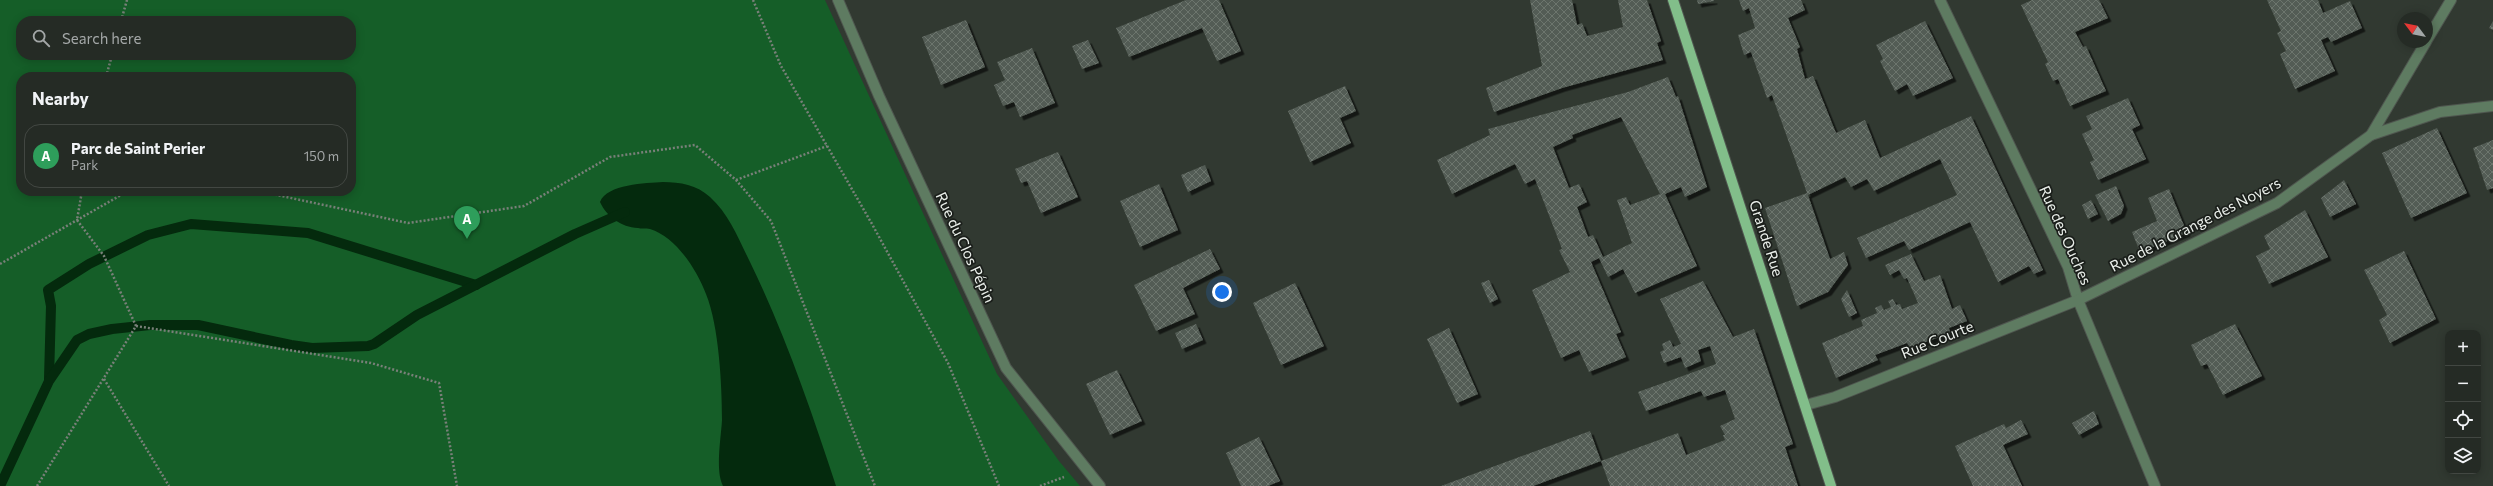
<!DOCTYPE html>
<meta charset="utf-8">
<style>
:root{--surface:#252b25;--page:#2d332d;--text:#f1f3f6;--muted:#a3a7a7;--line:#424742;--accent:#8c9099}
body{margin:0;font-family:Commissioner,sans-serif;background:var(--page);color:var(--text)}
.controls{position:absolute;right:12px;bottom:12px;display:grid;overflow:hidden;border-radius:8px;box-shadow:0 2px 10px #0003}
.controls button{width:36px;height:36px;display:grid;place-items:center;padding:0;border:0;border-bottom:1px solid var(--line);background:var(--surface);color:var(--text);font:20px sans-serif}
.compass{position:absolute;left:2397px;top:12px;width:36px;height:36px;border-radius:50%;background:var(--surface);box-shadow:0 2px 10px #0003;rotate:302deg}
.you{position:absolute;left:1222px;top:292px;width:14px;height:14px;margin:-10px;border:3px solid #fff;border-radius:50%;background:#1a73e8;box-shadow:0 0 0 6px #1a73e833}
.badge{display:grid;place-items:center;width:26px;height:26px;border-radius:50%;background:var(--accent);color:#fff;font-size:13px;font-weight:700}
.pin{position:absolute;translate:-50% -33px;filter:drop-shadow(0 1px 2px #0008)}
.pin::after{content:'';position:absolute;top:21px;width:14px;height:12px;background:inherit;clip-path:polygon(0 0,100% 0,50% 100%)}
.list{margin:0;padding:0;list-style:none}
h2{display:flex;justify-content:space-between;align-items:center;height:52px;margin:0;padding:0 16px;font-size:17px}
h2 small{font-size:13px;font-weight:400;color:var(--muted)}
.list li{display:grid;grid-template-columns:26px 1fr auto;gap:12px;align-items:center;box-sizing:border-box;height:64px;margin:0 8px 8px;padding:0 8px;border:1px solid var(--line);border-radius:16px}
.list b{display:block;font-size:15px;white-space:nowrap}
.list p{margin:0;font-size:13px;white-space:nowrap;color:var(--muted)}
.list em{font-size:13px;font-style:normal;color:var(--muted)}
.icon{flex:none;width:22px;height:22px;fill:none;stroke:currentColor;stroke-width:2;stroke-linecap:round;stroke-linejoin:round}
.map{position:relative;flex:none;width:2493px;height:486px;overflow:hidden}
.search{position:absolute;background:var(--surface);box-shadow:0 2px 10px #0003;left:16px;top:16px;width:340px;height:44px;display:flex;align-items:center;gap:10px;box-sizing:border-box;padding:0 14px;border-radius:16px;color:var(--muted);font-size:15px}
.panel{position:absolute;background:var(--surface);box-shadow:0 2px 10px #0003;left:16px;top:72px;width:340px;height:124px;border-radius:16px}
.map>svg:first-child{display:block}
</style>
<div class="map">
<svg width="2493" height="486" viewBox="0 0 2493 486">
<defs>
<pattern id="building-cross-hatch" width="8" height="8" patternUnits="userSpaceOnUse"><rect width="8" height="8" fill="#535c54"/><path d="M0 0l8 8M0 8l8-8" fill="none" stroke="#6c746d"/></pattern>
<filter id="shadow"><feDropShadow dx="3.5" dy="3.5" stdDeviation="0" flood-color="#0009"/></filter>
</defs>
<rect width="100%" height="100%" fill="#313931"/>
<!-- park -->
<path fill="#155e28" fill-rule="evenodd" d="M0 0H825L997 374 1059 461 1080 486H0ZM21 21H351V55H21ZM21 77H351V191H21Z"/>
<!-- water -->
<path fill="#042a0d" d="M663 182C680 182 697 185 710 197 729 214 739 240 750 262 785 334 811 410 836 486H723C715 471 721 438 722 420 722 385 719 326 706 294 697 270 676 237 650 229 646 228 641 229 638 228 621 227 607 217 600 202 607 184 646 183 663 182Z"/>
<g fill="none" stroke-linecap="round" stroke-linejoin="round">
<!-- stream -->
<g stroke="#042a0d" stroke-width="10">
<path d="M49 379 51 306 48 290 89 264 148 235 191 224 308 233 476 285"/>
<path d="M0 486 49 381 77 340 89 334 112 329 150 325H198L291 345 312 348 368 346 374 344 417 315 575 234 625 212"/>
</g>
</g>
<!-- building -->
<g fill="url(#building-cross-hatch)" fill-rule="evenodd" filter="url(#shadow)">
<path d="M1186 0H1219L1241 51 1217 61 1202 28 1129 57 1116 28Z"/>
<path d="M1530 0H1572L1577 25 1582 23 1587 36 1623 27 1618 0H1647L1661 41 1657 43 1663 60 1562 88 1494 112 1486 88 1542 66Z"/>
<path d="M1697 0H1714V1L1698 4Z"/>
<path d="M1739 0H1801L1805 10 1788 18 1800 47 1797 49 1805 79 1813 76 1836 133 1865 120 1880 158 1971 116 2043 270 2034 274 2029 266 1998 282 1970 222 1909 250 1904 241 1866 258 1857 238 1957 195 1940 159 1874 191 1867 179 1851 187 1845 177 1808 195 1830 259 1844 252 1848 265 1828 292 1797 306 1765 208 1807 193 1772 95 1767 98 1751 52 1744 55 1738 35 1755 28 1749 8 1743 11Z"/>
<path d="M2032 0H2099L2108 18 2075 32 2083 47 2086 46 2106 91 2070 106 2058 79 2053 81 2045 64 2048 62 2021 5Z"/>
<path d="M2267 0H2318L2323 13 2350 1 2362 28 2331 42 2328 37 2321 40 2335 71 2295 89 2280 54 2286 51 2277 33 2281 31Z"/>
<path d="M966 20 985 67 941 85 922 37Z"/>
<path d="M1925 21 1953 78 1913 96 1907 84 1895 91 1880 61 1883 59 1876 45Z"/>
<path d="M2493 21V30L2489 28Z"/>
<path d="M1088 40 1099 63 1082 69 1072 46Z"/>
<path d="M1032 48 1055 103 1020 117 1014 102 1003 106 994 85 1005 80 997 62Z"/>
<path d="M1668 77 1676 97 1678 96 1707 187 1685 197 1681 187 1665 194 1697 266 1635 293 1623 269 1608 277 1599 258 1591 262 1621 332 1616 334 1626 357 1589 372 1579 350 1561 358 1532 290 1570 272 1559 250 1562 249 1535 179 1525 184 1515 164 1452 194 1437 160 1490 135 1488 129 1628 92ZM1621 117 1660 194 1630 205 1626 197 1617 200 1632 243 1603 257 1593 235 1588 237 1577 207 1587 202 1579 184 1569 188 1553 147 1573 138 1572 135Z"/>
<path d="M1345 86 1356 111 1340 118 1351 143 1310 162 1288 111Z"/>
<path d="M2128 98 2140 125 2132 129 2146 159 2098 180 2090 162 2094 160 2082 134 2092 129 2086 116Z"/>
<path d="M2437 128 2467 193 2411 218 2382 153Z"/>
<path d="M2493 140V188L2487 190 2473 148Z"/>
<path d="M1058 152 1078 197 1041 213 1027 181 1021 183 1015 169Z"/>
<path d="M1205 165 1211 181 1188 192 1181 175Z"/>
<path d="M2344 180 2356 204 2330 217 2321 198Z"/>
<path d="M1159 184 1178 230 1140 247 1120 201Z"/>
<path d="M2116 186 2124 206 2121 214 2108 221 2095 195Z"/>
<path d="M2169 189 2187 233 2140 252 2132 232 2157 221 2148 198Z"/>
<path d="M2091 200 2098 214 2088 219 2082 205Z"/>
<path d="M2305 210 2328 257 2269 284 2256 256 2270 249 2264 236Z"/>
<path d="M1210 249 1220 269 1183 288 1195 314 1156 331 1134 285Z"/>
<path d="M2404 251 2436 319 2390 343 2379 320 2387 315 2364 270Z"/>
<path d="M1911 254 1924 281 1940 275 1952 309 1960 305 1967 321 1949 328 1950 333 1910 348 1907 343 1875 355 1878 360 1836 378 1822 343 1863 326 1861 320 1877 313 1875 308 1881 305 1884 310 1891 307 1888 301 1893 299 1896 305 1900 304 1902 309 1918 303 1907 278 1904 279 1899 270 1890 275 1885 265Z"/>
<path d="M1489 280 1498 299 1490 303 1481 283Z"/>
<path d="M1703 281 1733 337 1754 329 1793 444 1785 447 1798 486H1610L1601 461 1533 486H1441L1590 431 1601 461 1678 433 1686 455 1725 440 1723 435H1725L1720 426 1735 419 1725 390 1704 397 1701 391 1646 411 1638 392 1716 364 1710 346 1698 350 1701 361 1685 368 1681 357 1664 363 1660 352 1664 350 1662 344 1670 340 1673 347 1681 344 1660 299Z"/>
<path d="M1295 283 1324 346 1281 365 1253 303Z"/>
<path d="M1847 290 1857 313 1849 317 1841 299Z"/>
<path d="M1196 324 1203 340 1182 349 1175 333Z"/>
<path d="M2235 324 2262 376 2223 395 2207 364 2201 366 2191 345Z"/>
<path d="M1449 328 1478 394 1457 403 1427 339Z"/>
<path d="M1117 370 1142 421 1110 435 1086 384Z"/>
<path d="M2094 411 2099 424 2079 435 2072 423Z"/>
<path d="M2021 420 2028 434 2003 445 2022 486H1973L1955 446 2004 424 2006 428Z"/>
<path d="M1259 437 1280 481 1268 486H1241L1226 453Z"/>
</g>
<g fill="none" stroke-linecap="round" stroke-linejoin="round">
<!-- minor casing -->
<g stroke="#4f564f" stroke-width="12">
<g id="minor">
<path d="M838 0 879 96 1006 368 1100 486"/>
<path d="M1940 0 2068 267 2078 300 2155 486"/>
<path d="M2427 40 2451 0"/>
<path d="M2371 135 2440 112 2493 106"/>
<path d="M1806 405 1835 397 2078 300 2277 203 2371 135 2426 42"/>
</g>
</g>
<!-- major casing -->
<g stroke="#4f564f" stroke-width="12">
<path id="major" d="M1673 0 1831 486"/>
</g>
<!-- path -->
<g stroke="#798079" stroke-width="2.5" stroke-dasharray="2 2" stroke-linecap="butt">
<path d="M753 0 781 66 872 224 948 363 999 486"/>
<path d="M121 21 127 0"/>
<path d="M106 77 112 55"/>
<path d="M736 180 827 146"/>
<path d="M223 191 263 192 408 223 524 206 610 157 695 145 736 180 771 221 875 486"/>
<path d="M0 264 128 191"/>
<path d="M136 326 371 363 439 383 457 486"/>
<path d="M104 379 169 486"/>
<path d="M37 486 136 326 104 256 77 220 82 191"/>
<path d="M1040 486 1064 477"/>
</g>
<!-- minor -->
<use href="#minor" stroke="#5e7b61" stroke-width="10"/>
<!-- major -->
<use href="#major" stroke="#82be8a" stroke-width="10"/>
</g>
<g text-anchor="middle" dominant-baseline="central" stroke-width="3.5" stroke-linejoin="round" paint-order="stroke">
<!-- street labels -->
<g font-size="15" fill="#ebf0eb" stroke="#1b1f1b">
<text transform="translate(2195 224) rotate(-27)">Rue de la Grange des Noyers</text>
<text transform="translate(2066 235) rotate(66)">Rue des Ouches</text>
<text transform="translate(1767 238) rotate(72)">Grande Rue</text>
<text transform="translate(966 247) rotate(65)">Rue du Clos Pépin</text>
<text transform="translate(1937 339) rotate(-22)">Rue Courte</text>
</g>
</g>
</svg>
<div class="controls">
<button>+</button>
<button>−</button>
<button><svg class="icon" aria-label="locate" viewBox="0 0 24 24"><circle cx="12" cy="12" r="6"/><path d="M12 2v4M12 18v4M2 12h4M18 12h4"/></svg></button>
<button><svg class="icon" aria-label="layers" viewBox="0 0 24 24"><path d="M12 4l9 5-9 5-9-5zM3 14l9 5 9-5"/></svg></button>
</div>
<svg class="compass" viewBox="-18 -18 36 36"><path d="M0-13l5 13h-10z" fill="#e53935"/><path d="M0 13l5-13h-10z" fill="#a3a7a7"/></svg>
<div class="you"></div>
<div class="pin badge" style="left:467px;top:239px;background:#2e9e5b">A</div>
<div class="search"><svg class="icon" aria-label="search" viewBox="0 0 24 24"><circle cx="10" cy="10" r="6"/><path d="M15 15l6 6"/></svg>Search here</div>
<section class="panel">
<h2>Nearby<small></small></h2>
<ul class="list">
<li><span class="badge" style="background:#2e9e5b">A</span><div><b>Parc de Saint Perier</b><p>Park</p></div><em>150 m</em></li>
</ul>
</section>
</div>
